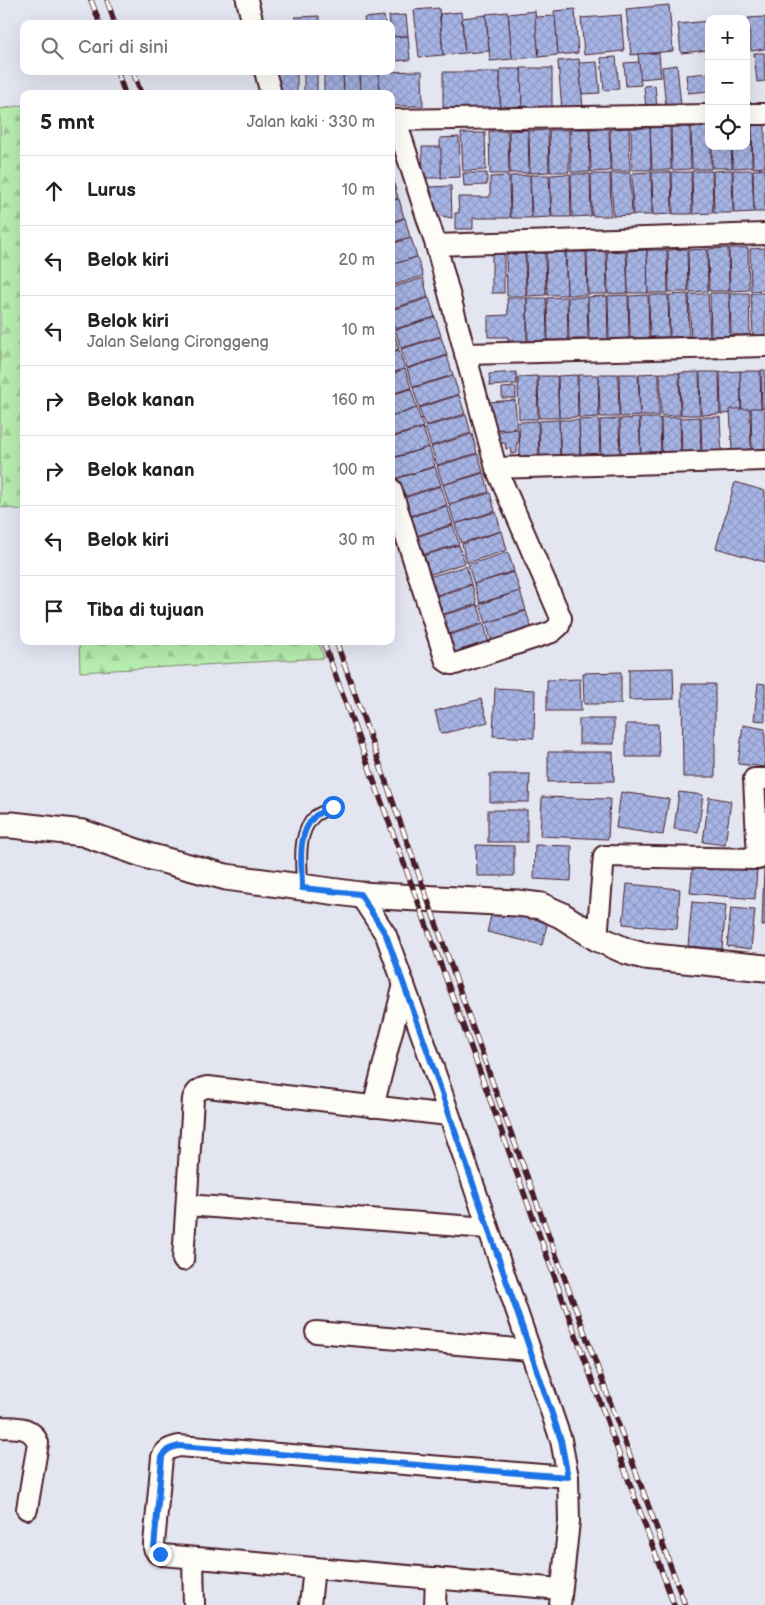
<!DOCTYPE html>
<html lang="id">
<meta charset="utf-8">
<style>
:root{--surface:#fff;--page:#f6f6f6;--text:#222;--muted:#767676;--line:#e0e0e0}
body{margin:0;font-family:"Balsamiq Sans",sans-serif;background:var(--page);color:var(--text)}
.controls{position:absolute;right:15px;top:15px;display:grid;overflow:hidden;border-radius:10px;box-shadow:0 5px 20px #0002}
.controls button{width:45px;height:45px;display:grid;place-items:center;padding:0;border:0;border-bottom:1px solid var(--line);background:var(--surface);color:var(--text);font:25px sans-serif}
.stop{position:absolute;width:15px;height:15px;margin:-11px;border:4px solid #1a73e8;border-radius:50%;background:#fff}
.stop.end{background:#1a73e8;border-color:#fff;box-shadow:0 1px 5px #0008}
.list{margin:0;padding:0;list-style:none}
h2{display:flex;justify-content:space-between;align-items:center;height:65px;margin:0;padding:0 20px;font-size:21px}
h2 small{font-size:16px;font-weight:400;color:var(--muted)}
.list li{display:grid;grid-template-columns:32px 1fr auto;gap:15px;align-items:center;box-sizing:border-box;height:70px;padding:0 20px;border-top:1px solid var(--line)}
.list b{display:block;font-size:19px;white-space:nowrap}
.list p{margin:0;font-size:16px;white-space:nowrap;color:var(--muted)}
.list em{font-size:16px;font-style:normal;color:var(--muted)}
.icon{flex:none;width:28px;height:28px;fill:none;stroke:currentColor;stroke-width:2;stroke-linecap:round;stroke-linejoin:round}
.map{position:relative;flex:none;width:765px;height:1605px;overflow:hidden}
.search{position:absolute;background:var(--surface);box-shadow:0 5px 20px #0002;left:20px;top:20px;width:375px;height:55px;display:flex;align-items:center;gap:12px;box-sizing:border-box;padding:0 18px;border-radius:10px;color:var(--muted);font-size:19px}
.panel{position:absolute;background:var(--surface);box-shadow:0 5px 20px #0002;left:20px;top:90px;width:375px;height:555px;border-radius:10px}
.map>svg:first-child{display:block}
</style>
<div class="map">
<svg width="765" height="1605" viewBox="0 0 765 1605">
<defs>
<pattern id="forest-firs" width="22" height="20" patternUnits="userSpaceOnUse" patternTransform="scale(1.25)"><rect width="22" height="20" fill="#b7edaf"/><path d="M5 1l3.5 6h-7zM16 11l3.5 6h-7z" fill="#9fcb97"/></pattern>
<pattern id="building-cross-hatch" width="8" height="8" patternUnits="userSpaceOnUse" patternTransform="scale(1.25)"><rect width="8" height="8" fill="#a6b4e4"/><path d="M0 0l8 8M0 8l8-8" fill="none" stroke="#909ac4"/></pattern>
</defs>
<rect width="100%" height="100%" fill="#e3e6f1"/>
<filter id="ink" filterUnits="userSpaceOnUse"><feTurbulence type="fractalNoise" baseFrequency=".02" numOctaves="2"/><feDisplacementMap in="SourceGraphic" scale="10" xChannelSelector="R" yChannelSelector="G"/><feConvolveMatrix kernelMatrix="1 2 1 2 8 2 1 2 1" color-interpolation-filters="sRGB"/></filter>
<g filter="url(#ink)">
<!-- forest -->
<g fill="url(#forest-firs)" stroke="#80866d">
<path d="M24 105V510L0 507V109Z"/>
<path d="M79 641H318L324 658 80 672Z"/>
</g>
<!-- building -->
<g fill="url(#building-cross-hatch)" stroke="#4a1f2b">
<path d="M669 5 673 51 631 55 626 9Z"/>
<path d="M439 8 443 55 419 57 414 10Z"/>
<path d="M575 9 578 53 558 55 554 11Z"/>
<path d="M535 11 539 57 512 59 508 14Z"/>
<path d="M461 12 465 53 443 55 440 14Z"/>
<path d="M508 12 512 59 490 61 486 14Z"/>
<path d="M406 15 408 36 391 37V24H390L389 16Z"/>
<path d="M486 15 489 51 465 53 462 18Z"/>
<path d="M621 15 624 51 584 55 581 18Z"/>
<path d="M319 16V24H295V17Z"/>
<path d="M384 16 385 24H365L364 18Z"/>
<path d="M555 16 558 55 539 57 535 17Z"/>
<path d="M765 17V49L751 51 748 18Z"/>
<path d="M709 21V50L681 53 678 24Z"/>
<path d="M408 36 410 60 393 61 391 37Z"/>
<path d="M659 53 661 77 640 79 638 54Z"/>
<path d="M754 53H764L765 81 757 82Z"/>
<path d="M616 57 619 89 604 90 601 58Z"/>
<path d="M579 59 583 109 562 111 558 61Z"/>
<path d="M597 62 600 93 582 94 579 63Z"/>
<path d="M639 62 641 85 626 86 624 63Z"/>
<path d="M677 65 681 106 666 107 662 67Z"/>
<path d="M521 68H552V112H522Z"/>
<path d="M500 69H521L522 112H500Z"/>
<path d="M281 71H297V94H273L267 73Z"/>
<rect x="304" y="71" width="13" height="23"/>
<path d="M324 71H343L344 94H324Z"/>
<path d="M343 71H360L361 94H344Z"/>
<path d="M422 71 423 106H391V94H379V72Z"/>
<path d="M360 72 379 71V94H361Z"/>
<path d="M443 72H500V112L443 113Z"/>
<path d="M709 73V91L688 93 686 75Z"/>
<path d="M655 85 657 109 646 110 644 86Z"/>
<path d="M746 125H751L752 167 733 168 732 146H746Z"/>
<path d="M752 125H765V167L753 168Z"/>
<path d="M709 126V146H711V169H692L691 127Z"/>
<path d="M670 127 671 170H652L650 128Z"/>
<path d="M671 127H690L691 169 672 170Z"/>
<path d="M629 128 630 171H611L610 129Z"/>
<path d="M631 128H650L651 170H632Z"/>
<path d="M570 129H589L590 172H571Z"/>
<path d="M590 129H609L610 171 591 172Z"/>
<path d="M528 130 529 173H510L509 131Z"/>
<path d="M548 130 549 172 530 173 529 131Z"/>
<path d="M549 130H569V172H550Z"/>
<path d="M489 131H508L509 174H490Z"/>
<path d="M461 133H485L486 170 463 171Z"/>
<path d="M459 137 460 177 441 178 440 138Z"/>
<path d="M712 146H731L732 168H712Z"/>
<path d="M422 147H441V178H423Z"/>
<path d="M765 169V212H754L753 170Z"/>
<path d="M732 170 733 213H714L713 171Z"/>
<path d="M733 170H752L754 212 734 213Z"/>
<path d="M692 171H712L713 213 693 214Z"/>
<path d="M651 172 652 215H633L632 173Z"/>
<path d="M652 172H671L672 214 653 215Z"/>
<path d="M672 172H691L692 214H673Z"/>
<path d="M463 173H487V185L464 186Z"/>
<path d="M611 173H630L632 215 613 216Z"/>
<path d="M570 174 571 217H552L550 175Z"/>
<path d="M571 174H590L591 216 572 217Z"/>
<path d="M591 174H610L611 216H592Z"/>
<path d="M530 175H549L551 217 532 218Z"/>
<path d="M530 175 531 218H511L510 176Z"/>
<path d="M509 176 510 218H473V229H455V213H459L458 197H490V177Z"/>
<path d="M391 180H393L398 198 391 201Z"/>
<path d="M451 186 452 218 436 215 430 187Z"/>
<path d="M399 199 404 218 391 222V201Z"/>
<path d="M405 218 410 237 391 243V223Z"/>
<path d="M411 238 417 257 391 265V244Z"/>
<path d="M728 248 729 291H709L708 249Z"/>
<path d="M729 248H748L749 290 730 291Z"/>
<path d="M765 248V290L751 291 750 249Z"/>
<path d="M687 249 688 292H669L668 250Z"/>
<path d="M707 249 708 291 689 292 688 250Z"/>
<path d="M647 250 648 293H628L627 251Z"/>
<path d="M647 250H667L668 293H648Z"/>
<path d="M606 251 607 294H588L587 252Z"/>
<path d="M626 251 628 293 608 294 607 252Z"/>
<path d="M565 252 567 295H547L546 253Z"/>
<path d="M566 252H586L587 295H567Z"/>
<path d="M526 253H545L546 295 527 296Z"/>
<rect x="492" y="254" width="12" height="39"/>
<path d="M506 254H525L526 296H507Z"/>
<path d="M417 257 423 276 391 286V265Z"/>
<path d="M423 278 428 297 391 309V288Z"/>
<path d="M710 293H729L730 336H711Z"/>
<path d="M730 293H749L750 335H731Z"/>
<path d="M751 293H765V335L753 336Z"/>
<path d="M688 294 689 336 670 337 669 295Z"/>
<path d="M689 294H708L710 336 691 337Z"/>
<path d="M628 295 629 338 609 339 608 296Z"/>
<path d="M648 295 649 338H630L629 296Z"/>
<path d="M649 295H668L669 337H650Z"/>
<path d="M607 296 608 339H589L588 297Z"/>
<path d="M567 297 568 340H548L547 298Z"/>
<path d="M568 297H587L588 339H569Z"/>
<path d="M429 298 435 317 395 329 391 318V310Z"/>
<path d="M507 298H527V341H508V337H488V316L508 315Z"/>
<path d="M527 298H546L547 340 528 341Z"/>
<path d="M435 317 441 336 401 348 395 330Z"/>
<path d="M391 331H393L399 349 391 352Z"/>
<path d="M441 337 447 355 407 368 401 349Z"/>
<path d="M399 350 405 369 391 373V352Z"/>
<path d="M447 356 453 375 413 387 407 369Z"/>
<path d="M405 369 411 388 391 394V374Z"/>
<path d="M761 370H765V413H762Z"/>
<path d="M740 371H760L761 413 742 414Z"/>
<path d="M740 371 741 413 721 414 720 372Z"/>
<path d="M516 372 517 384 490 386 489 374Z"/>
<path d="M699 372 700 415H681L680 373Z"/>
<path d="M700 372H719L720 414 701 415Z"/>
<path d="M659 373V416H640L639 374Z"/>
<path d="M660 373H679L680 415 661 416Z"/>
<path d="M599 374H618L619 417H600Z"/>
<path d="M619 374H638L640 416 620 417Z"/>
<path d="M577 375 578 417 559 418 558 376Z"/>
<path d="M578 375H598L599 417 579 418Z"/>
<path d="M453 376 459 394 419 407 413 388Z"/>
<path d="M537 376 538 419H519L518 377Z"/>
<path d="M538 376H557L559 418H539Z"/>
<path d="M516 387V398H502V388Z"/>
<path d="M411 389 417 408 391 416V395Z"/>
<path d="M459 395 465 414 425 426 419 408Z"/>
<path d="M515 400 517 428 493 430 488 402Z"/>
<path d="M417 408 423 427 391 437V417Z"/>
<path d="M751 408H765V450L752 451Z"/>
<path d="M730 409H750L751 451H732Z"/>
<path d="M466 415 471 433 431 446 425 427Z"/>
<path d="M680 417 681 460H662L661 418Z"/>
<path d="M700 417 701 459 682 460 681 418Z"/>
<path d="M701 417H720L722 459H702Z"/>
<path d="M639 418 641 461H621L620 419Z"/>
<path d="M640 418H660L661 460 641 461Z"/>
<path d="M599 419 600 462H581L579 420Z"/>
<path d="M619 419 620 461 601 462 600 420Z"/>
<path d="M559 420H579L580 462 561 463Z"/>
<path d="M559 420 560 463H540L539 421Z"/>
<path d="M538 421 539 463 520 464 519 422Z"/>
<path d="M423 428 429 447 391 458V438Z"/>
<path d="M518 429 519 442H517V453L511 454 510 448 506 449 505 443 494 444 492 432Z"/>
<path d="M472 434 477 453 437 465 431 447Z"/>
<path d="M429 447 435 466 394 479 391 468V459Z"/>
<path d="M478 454 483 472 443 485 437 466Z"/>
<path d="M435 467 441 485 400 498 395 479Z"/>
<path d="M484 473 489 492 449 504 443 485Z"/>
<path d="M735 482 765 491V562L716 548Z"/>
<path d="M441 486 447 505 407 517 401 499Z"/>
<path d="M490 493 495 511 455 524 449 505Z"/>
<path d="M447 506 453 524 413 537 407 518Z"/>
<path d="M496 512 501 531 461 543 455 524Z"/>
<path d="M453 525 459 544 419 556 413 538Z"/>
<path d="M502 531 507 550 467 563 462 544Z"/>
<path d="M459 545 465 563 425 576 419 557Z"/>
<path d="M508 552 514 571 474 584 468 565Z"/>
<path d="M466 566 471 584 431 597 425 578Z"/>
<path d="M514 572 520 591 480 603 474 584Z"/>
<path d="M472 585 477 604 437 616 431 598Z"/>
<path d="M520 591 526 610 486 623 480 604Z"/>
<path d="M478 605 483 623 443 636 437 617Z"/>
<path d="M526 611 532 630 492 642 486 623Z"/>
<path d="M484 624 489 643 449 655 443 637Z"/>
<path d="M673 668 674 699 629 700V669Z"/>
<path d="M621 672V704H584L583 673Z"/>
<path d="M580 679 581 711H547V680Z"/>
<path d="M758 683 765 684V721L754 720Z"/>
<path d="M682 684H715V777H683Z"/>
<path d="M495 688 535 690 534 738 493 736Z"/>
<path d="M481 699 488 722 441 734 435 711Z"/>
<rect x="579" y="719" width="35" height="25"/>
<path d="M626 724H658L659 757H626Z"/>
<path d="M743 725 765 729V767L738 764Z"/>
<path d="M548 752H613L614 781 548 782Z"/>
<path d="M490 774H530L529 802H490Z"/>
<path d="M621 792 669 799 663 835 616 828Z"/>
<path d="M679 792 703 795 698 832 674 829Z"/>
<path d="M542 797 610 799 608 839 540 836Z"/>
<path d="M709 797 731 801 725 845 703 842Z"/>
<rect x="488" y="810" width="39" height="32"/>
<path d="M476 845 514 846V876H477Z"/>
<path d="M535 845 572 846 571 881 534 879Z"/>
<path d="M693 864 757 869 755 899 690 893Z"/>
<path d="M764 867H765V926H762Z"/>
<path d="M627 884 680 889 677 929 623 924Z"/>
<path d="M692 902 726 905 722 949 688 946Z"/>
<path d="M493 908 548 921 542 945 487 932Z"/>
<path d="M731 908 755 910 751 949 727 946Z"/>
</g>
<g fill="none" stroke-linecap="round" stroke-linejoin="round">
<!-- service casing -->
<g stroke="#4a1f2b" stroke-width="14">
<path id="service" d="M302 887C302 864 296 834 315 816 320 812 327 810 333 807"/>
</g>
<!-- minor casing -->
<g stroke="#4a1f2b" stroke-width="24">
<g id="minor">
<path d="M247 0 253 24"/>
<path d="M265 71 271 94"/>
<path d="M746 114H765"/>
<path d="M391 120 709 115"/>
<path d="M436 245 765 234"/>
<path d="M465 354 765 346"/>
<path d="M496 468 765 460"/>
<path d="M391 489 446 661 451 664H455L552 632 559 626 561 618 496 468 436 245 396 121"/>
<path d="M360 895 386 935 424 1041 561 1440 568 1477 569 1521 560 1605"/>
<path d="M597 938 604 856 758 859 754 779H765"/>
<path d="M373 1107 404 984"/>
<path d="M187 1205 487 1228"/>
<path d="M183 1260 193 1099C196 1091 200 1088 208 1087L448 1115"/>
<path d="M316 1332 529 1350"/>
<path d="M0 1427C17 1428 31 1425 38 1443L27 1509"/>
<path d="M193 1558 194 1605"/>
<path d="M561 1589 162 1555 157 1553 154 1548V1544L162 1457C166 1449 171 1448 179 1446L568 1477"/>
<path d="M310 1605 314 1568"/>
<path d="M435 1605 436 1578"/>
</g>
</g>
<!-- tertiary casing -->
<g stroke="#4a1f2b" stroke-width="29">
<path id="tertiary" d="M0 825H12L83 833 148 856 226 877 360 895 517 903 541 906 561 915 597 938 626 951 644 956 765 968"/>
</g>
<!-- service -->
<use href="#service" stroke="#fdfcf7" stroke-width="10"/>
<!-- minor -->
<use href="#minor" stroke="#fdfcf7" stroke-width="20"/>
<!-- tertiary -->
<use href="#tertiary" stroke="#fdfcf7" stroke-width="25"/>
<!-- rail casing -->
<g stroke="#4a1f2b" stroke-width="5.5">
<g id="rail">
<path d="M91 0 100 24"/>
<path d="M107 0 115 24"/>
<path d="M117 71 125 94"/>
<path d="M133 71 141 94"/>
<path d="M323 641 674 1605"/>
<path d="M336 641 493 1084 685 1605"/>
</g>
</g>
<!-- rail -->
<use href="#rail" stroke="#fdfcf7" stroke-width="4" stroke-dasharray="11" stroke-linecap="butt"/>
</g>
</g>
<g fill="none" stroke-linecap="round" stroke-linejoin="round" filter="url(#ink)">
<!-- route -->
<path stroke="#1a73e8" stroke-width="6" d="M160 1554 157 1553 154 1548 162 1457C166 1449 171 1448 179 1446L568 1477 561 1440 424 1041 386 935 360 894 302 888C302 864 296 834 315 816 320 812 327 810 333 807"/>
</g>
</svg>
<div class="controls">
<button>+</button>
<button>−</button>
<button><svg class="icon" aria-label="locate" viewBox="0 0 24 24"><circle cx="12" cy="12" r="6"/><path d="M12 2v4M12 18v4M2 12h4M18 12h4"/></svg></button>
</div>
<div class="stop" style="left:333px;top:807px"></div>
<div class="stop end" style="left:160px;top:1554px"></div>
<div class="search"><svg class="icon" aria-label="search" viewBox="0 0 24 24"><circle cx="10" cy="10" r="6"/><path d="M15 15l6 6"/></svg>Cari di sini</div>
<section class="panel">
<h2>5 mnt<small>Jalan kaki · 330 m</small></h2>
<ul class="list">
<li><svg class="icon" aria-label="ahead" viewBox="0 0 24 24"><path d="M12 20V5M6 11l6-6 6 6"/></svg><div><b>Lurus</b></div><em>10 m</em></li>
<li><svg class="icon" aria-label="left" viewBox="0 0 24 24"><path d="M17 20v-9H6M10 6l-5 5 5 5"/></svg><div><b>Belok kiri</b></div><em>20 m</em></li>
<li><svg class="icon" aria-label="left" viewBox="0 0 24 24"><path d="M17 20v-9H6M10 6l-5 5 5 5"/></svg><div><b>Belok kiri</b><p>Jalan Selang Cironggeng</p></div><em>10 m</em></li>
<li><svg class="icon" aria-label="right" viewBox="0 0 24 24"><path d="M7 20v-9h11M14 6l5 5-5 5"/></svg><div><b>Belok kanan</b></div><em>160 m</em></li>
<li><svg class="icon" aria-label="right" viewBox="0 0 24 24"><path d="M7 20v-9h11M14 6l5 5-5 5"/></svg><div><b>Belok kanan</b></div><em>100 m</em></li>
<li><svg class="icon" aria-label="left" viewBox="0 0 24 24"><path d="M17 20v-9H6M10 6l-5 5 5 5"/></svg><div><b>Belok kiri</b></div><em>30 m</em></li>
<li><svg class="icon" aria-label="arrive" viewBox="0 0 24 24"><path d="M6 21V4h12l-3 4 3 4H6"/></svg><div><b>Tiba di tujuan</b></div></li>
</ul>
</section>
</div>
